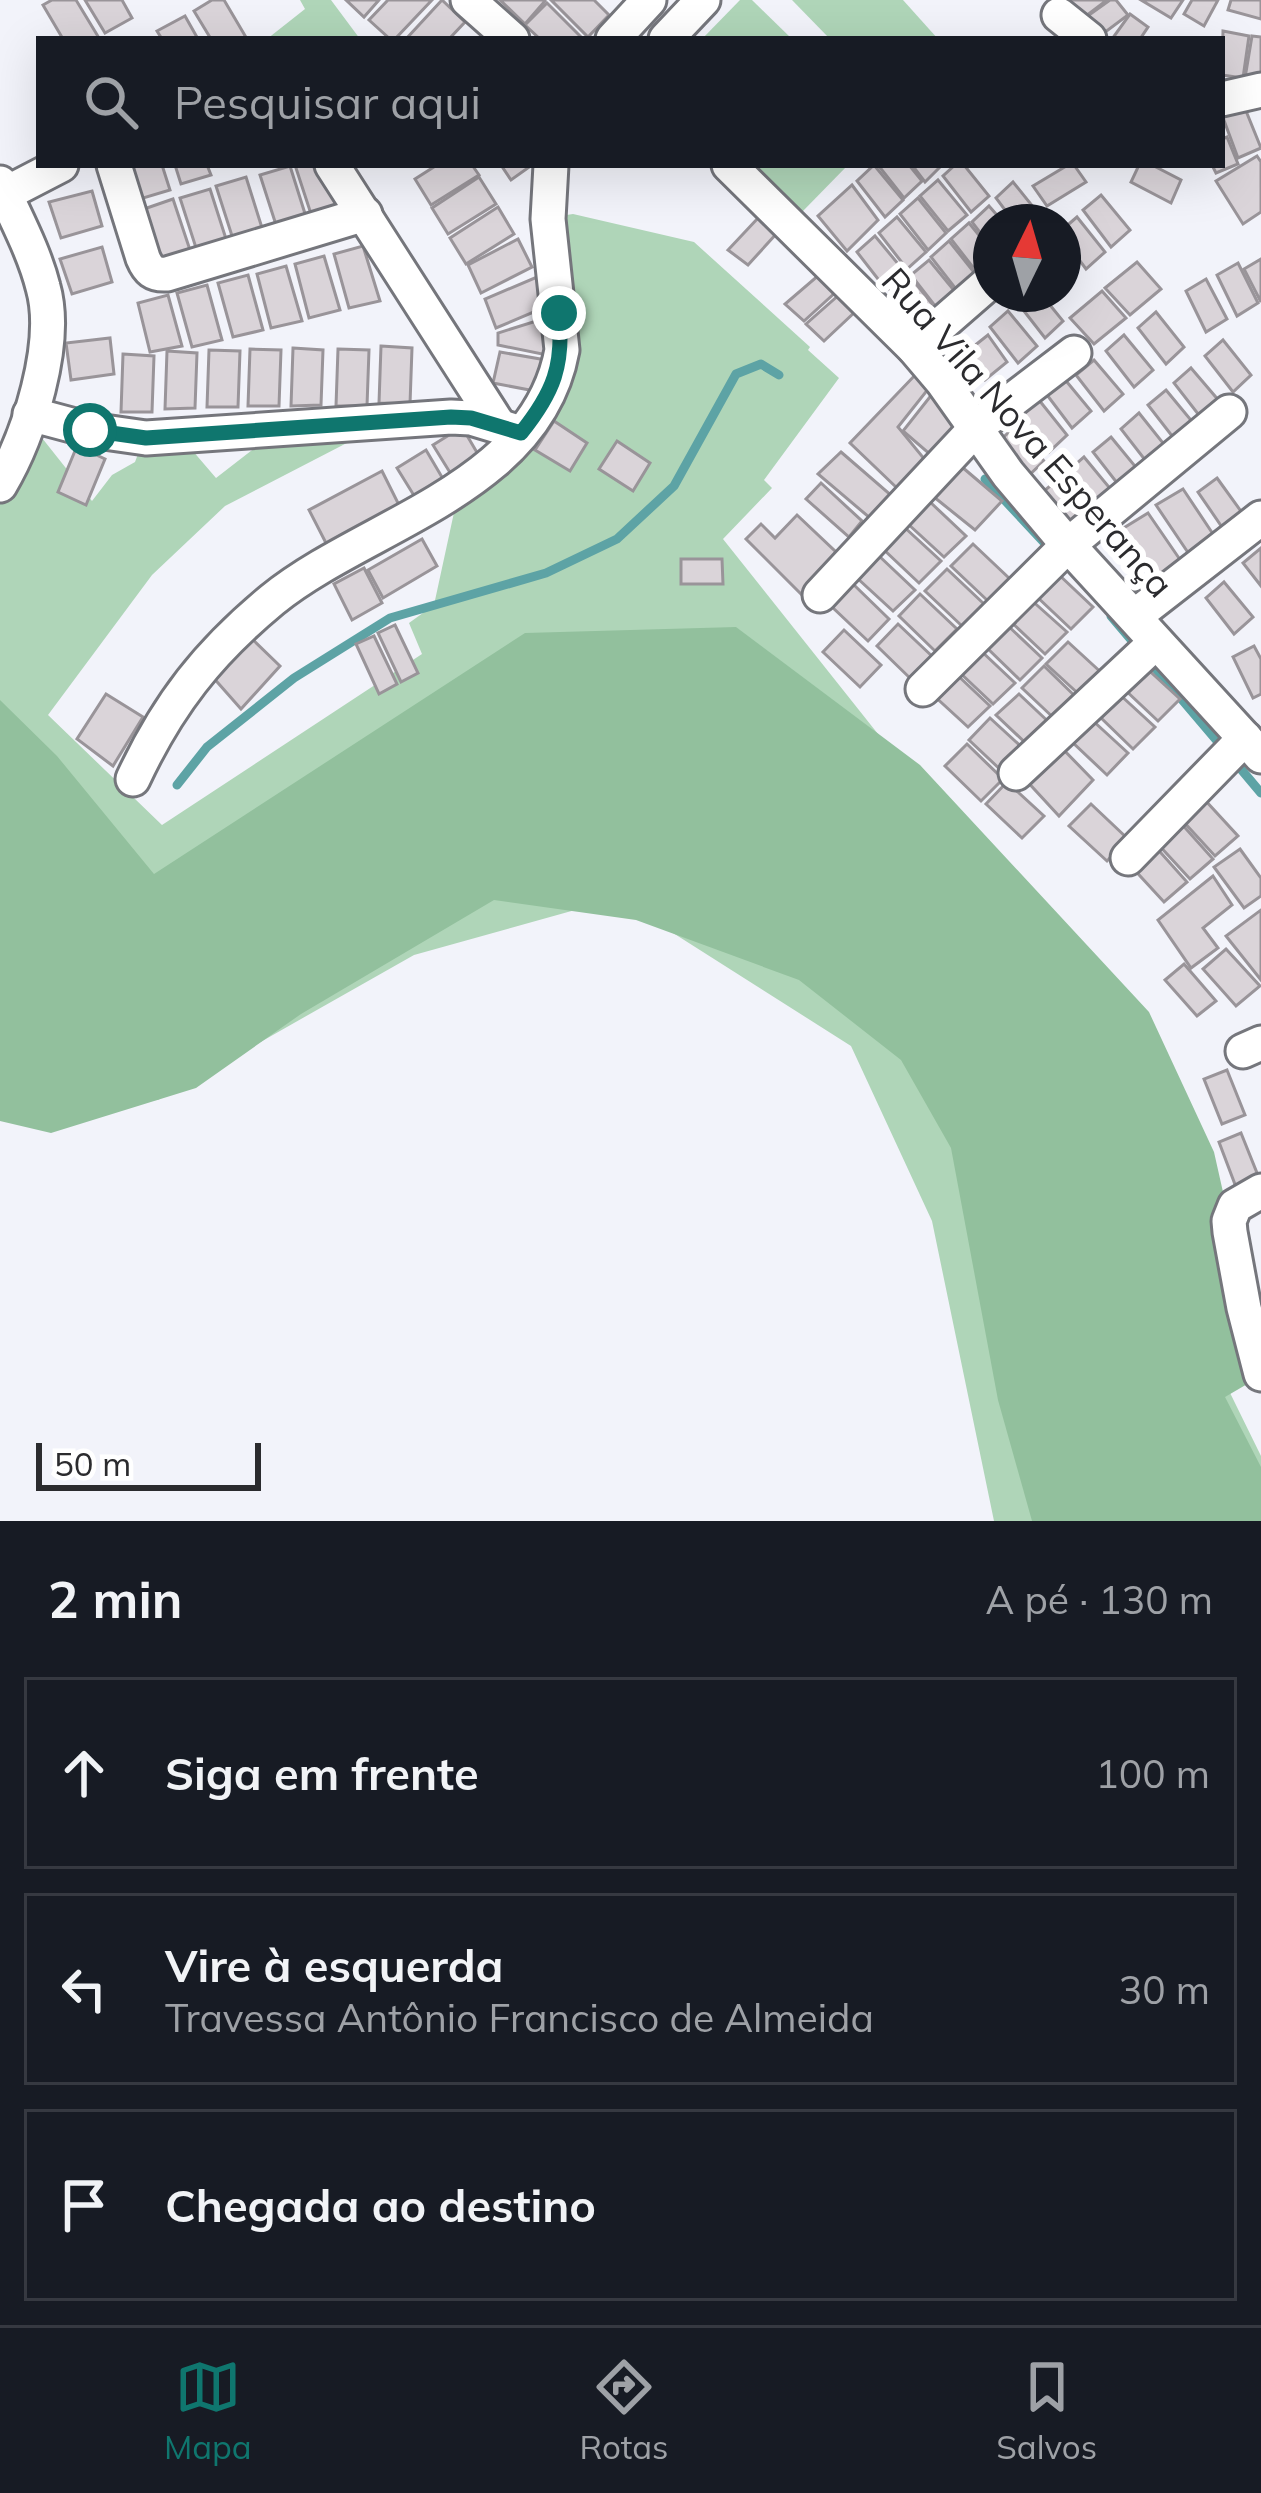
<!DOCTYPE html>
<html lang="pt">
<meta charset="utf-8">
<style>
:root{--surface:#171b24;--page:#20242c;--text:#f1f3f6;--muted:#9ea1a6;--line:#363941;--accent:#0f766e}
body{margin:0;font-family:Mulish,sans-serif;background:var(--page);color:var(--text)}
.compass{position:absolute;left:973px;top:204px;width:108px;height:108px;border-radius:50%;background:var(--surface);box-shadow:0 12px 48px #0002;rotate:5deg}
.scale{position:absolute;left:36px;bottom:30px;width:225px;box-sizing:border-box;padding-left:12px;border:6px solid #2b2b2e;border-top:0;font-size:33px;line-height:42px;white-space:nowrap;color:#2b2b2e;-webkit-text-stroke:9px #fff;paint-order:stroke}
.stop{position:absolute;width:36px;height:36px;margin:-27px;border:9px solid #0f766e;border-radius:50%;background:#fff}
.stop.end{background:#0f766e;border-color:#fff;box-shadow:0 3px 12px #0008}
.list{margin:0;padding:0;list-style:none}
h2{display:flex;justify-content:space-between;align-items:center;height:156px;margin:0;padding:0 48px;font-size:51px}
h2 small{font-size:39px;font-weight:400;color:var(--muted)}
.list li{display:grid;grid-template-columns:78px 1fr auto;gap:36px;align-items:center;box-sizing:border-box;height:192px;margin:0 24px 24px;padding:0 24px;border:3px solid var(--line);border-radius:0px}
.list b{display:block;font-size:45px;white-space:nowrap}
.list p{margin:0;font-size:39px;white-space:nowrap;color:var(--muted)}
.list em{font-size:39px;font-style:normal;color:var(--muted)}
.icon{flex:none;width:66px;height:66px;fill:none;stroke:currentColor;stroke-width:2;stroke-linecap:round;stroke-linejoin:round}
.map{position:relative;flex:none;width:1261px;height:1521px;overflow:hidden}
.search{position:absolute;background:var(--surface);box-shadow:0 12px 48px #0002;left:36px;right:36px;top:36px;height:132px;display:flex;align-items:center;gap:30px;box-sizing:border-box;padding:0 42px;border-radius:0px;color:var(--muted);font-size:45px}
.sheet{height:804px;background:var(--surface)}
nav{display:flex;justify-content:space-around;align-items:center;box-sizing:border-box;height:168px;border-top:3px solid var(--line);background:var(--surface);font-size:33px;color:var(--muted)}
nav a{display:grid;justify-items:center;gap:6px}
nav .on{color:var(--accent)}
.map>svg:first-child{display:block}
</style>
<div class="map">
<svg width="1261" height="1521" viewBox="0 0 1261 1521">
<rect width="100%" height="100%" fill="#f2f3fa"/>
<!-- green -->
<g fill="#afd5b8">
<path d="M300 0H331L360 39H267L305 9Z"/>
<path d="M740 0H752L792 39H702Z"/>
<path d="M792 0H903L938 39H830Z"/>
<path d="M752 165H848L802 212Z"/>
<path d="M573 214 694 242 810 347 808 350 839 378 764 480 772 488 723 539 878 734 1181 1293 1261 1456V1521H994L932 1221 851 1046 618 898 414 955 158 1100 0 1110V450L23 414 92 501 112 475 135 462 141 446 186 443 216 478 265 440 370 431 225 506 152 575 48 715 162 825 422 654 409 623 434 605 458 494 556 420 572 313 541 219Z"/>
</g>
<!-- forest -->
<path fill="#92c09d" d="M736 627 920 765 1149 1012 1214 1152 1261 1361V1376L1225 1397 1261 1467V1521H1032L998 1400 951 1148 901 1060 799 980 636 920 494 900 301 1014 196 1088 51 1133 0 1121V700L57 756 154 874 525 633Z"/>
<g fill="none" stroke-linecap="round" stroke-linejoin="round">
<!-- stream -->
<g stroke="#5da3a5" stroke-width="9">
<path d="M985 479 1051 550"/>
<path d="M1111 616 1224 749"/>
<path d="M1235 762 1261 793"/>
<path d="M177 785 207 747 294 678 390 618 546 573 617 539 674 486 736 374 761 364 779 375"/>
</g>
</g>
<!-- building -->
<g fill="#dad4d9" stroke="#999499" stroke-width="3">
<path d="M52 0H76L99 38 63 39 43 5Z"/>
<path d="M85 0H122L132 18 105 33Z"/>
<path d="M212 0H224L247 39H211L194 11Z"/>
<path d="M346 0H379L364 17Z"/>
<path d="M388 0H432L395 39H390L369 20Z"/>
<path d="M442 0 465 22 449 39H406Z"/>
<path d="M500 0H544L545 1 525 24Z"/>
<path d="M551 0H594L609 15 588 37Z"/>
<path d="M1069 0H1107L1082 19Z"/>
<path d="M1110 0H1116L1128 15 1096 39 1082 20Z"/>
<path d="M1141 0H1183L1171 18Z"/>
<path d="M1192 0H1218L1204 26 1184 14Z"/>
<path d="M1231 0H1261V19L1228 10Z"/>
<path d="M547 3 583 39H540L525 25Z"/>
<path d="M1130 14 1148 27 1140 39H1112Z"/>
<path d="M185 16 198 39H162L157 31Z"/>
<path d="M1223 31 1249 36 1243 78 1222 75Z"/>
<path d="M1252 36 1261 37V81L1245 78Z"/>
<path d="M1244 106 1261 148 1238 158 1222 115Z"/>
<path d="M1227 137 1238 164 1216 173 1212 165H1222V139Z"/>
<path d="M1257 156 1261 162V212L1243 224 1216 181Z"/>
<path d="M129 165H162L170 190 140 199Z"/>
<path d="M175 165H207L211 175 181 184Z"/>
<path d="M295 165H327L341 209 312 217Z"/>
<path d="M437 165H472L479 175 431 205 415 179Z"/>
<path d="M501 165H532L511 180Z"/>
<path d="M874 165 903 200 885 217 857 181Z"/>
<path d="M878 165H909L922 181 904 198Z"/>
<path d="M912 165H942L925 182Z"/>
<path d="M955 165H964L989 196 971 212 943 176Z"/>
<path d="M1068 165H1074L1086 182 1047 206 1033 186Z"/>
<path d="M1139 165H1152L1181 180 1171 203 1131 182Z"/>
<path d="M290 166 307 220 277 228 260 175Z"/>
<path d="M246 177 263 231 233 239 216 186Z"/>
<path d="M479 177 496 204 448 234 432 208Z"/>
<path d="M938 180 967 215 948 231 920 196Z"/>
<path d="M1013 182 1042 218 1037 222H1014L996 198Z"/>
<path d="M852 185 878 220 847 251 818 216Z"/>
<path d="M210 189 227 242 197 251 180 198Z"/>
<path d="M92 191 102 226 61 238 49 202Z"/>
<path d="M1101 195 1130 230 1111 247 1083 210Z"/>
<path d="M918 198 946 233 928 250 900 214Z"/>
<path d="M173 199 191 253 161 262 144 209Z"/>
<path d="M989 206 1003 222H991V247L972 222Z"/>
<path d="M498 207 514 234 466 264 450 238Z"/>
<path d="M759 217 778 232 748 265 728 250Z"/>
<path d="M897 217 926 252 907 269 879 233Z"/>
<path d="M1077 217 1105 252 1086 269 1063 238V229Z"/>
<path d="M969 223 991 250V264L979 275 951 239Z"/>
<path d="M875 236 904 271 885 288 857 252Z"/>
<path d="M518 239 532 267 481 293 468 265Z"/>
<path d="M949 241 977 276 959 293 931 257Z"/>
<path d="M363 246 380 301 349 308 334 254Z"/>
<path d="M102 247 112 282 72 294 60 259Z"/>
<path d="M324 256 340 310 309 318 295 264Z"/>
<path d="M1261 259V302L1244 269Z"/>
<path d="M929 260 957 294 939 311 911 275Z"/>
<path d="M1137 262 1161 289 1130 315 1105 288Z"/>
<path d="M1238 263 1258 303 1237 316 1217 275Z"/>
<path d="M286 266 302 321 271 328 257 274Z"/>
<path d="M820 274 837 291 804 321 785 304Z"/>
<path d="M248 275 263 330 233 337 218 283Z"/>
<path d="M909 275 937 310 919 326 890 290Z"/>
<path d="M537 277 548 306 496 328 485 299Z"/>
<path d="M1206 279 1227 319 1206 332 1186 291Z"/>
<path d="M207 285 222 340 192 347 177 293Z"/>
<path d="M1102 291 1126 318 1094 344 1070 318Z"/>
<path d="M840 294 857 310 824 341 806 324Z"/>
<path d="M1025 294H1041L1063 321 1045 338 1017 302Z"/>
<path d="M168 295 182 346 150 352 138 303Z"/>
<path d="M1008 311 1037 346 1018 363 990 327Z"/>
<path d="M1156 312 1184 347 1166 364 1138 328Z"/>
<path d="M549 317 547 355 498 345V333Z"/>
<path d="M988 335 1007 362 985 380 964 354Z"/>
<path d="M1124 335 1153 370 1134 387 1106 351Z"/>
<path d="M110 338 114 374 71 380 66 343Z"/>
<path d="M1223 340 1251 375 1233 392 1205 356Z"/>
<path d="M381 346 412 348 410 404 379 403Z"/>
<path d="M293 348 323 350 321 405 291 406Z"/>
<path d="M250 349 281 350 279 406H248Z"/>
<path d="M338 349 369 350 367 406H336Z"/>
<path d="M209 350 240 351 238 407H207Z"/>
<path d="M167 351 197 353 195 408 165 409Z"/>
<path d="M500 352 546 360 540 392 493 383Z"/>
<path d="M123 354 154 356 152 412H121Z"/>
<path d="M1094 360 1123 394 1104 411 1076 375Z"/>
<path d="M1191 368 1220 402 1202 419 1174 383Z"/>
<path d="M918 372 929 388 898 427 926 461 897 488 850 443Z"/>
<path d="M1062 376 1091 411 1072 428 1044 391Z"/>
<path d="M937 388 960 427 932 456 903 431Z"/>
<path d="M1166 390 1195 425 1176 441 1148 405Z"/>
<path d="M1039 400 1067 435 1049 452 1021 416Z"/>
<path d="M1139 413 1167 448 1149 465 1121 429Z"/>
<path d="M554 421 587 443 570 471 535 450Z"/>
<path d="M1016 426 1044 461 1026 478 998 442Z"/>
<path d="M462 427 482 461 454 479 433 445Z"/>
<path d="M1111 437 1139 471 1121 488 1093 452Z"/>
<path d="M617 441 650 463 633 491 599 469Z"/>
<path d="M77 446 105 459 86 505 58 492Z"/>
<path d="M426 450 446 484 418 502 397 468Z"/>
<path d="M841 452 892 496 870 518 818 474Z"/>
<path d="M1084 457 1113 492 1094 509 1066 473Z"/>
<path d="M962 467 1002 501 975 530 934 497Z"/>
<path d="M382 471 401 509 328 547 309 510Z"/>
<path d="M1062 476 1091 510 1072 528 1044 491Z"/>
<path d="M1217 478 1243 514 1224 530 1198 492Z"/>
<path d="M821 483 862 521 849 537 806 499Z"/>
<path d="M1183 489 1217 540 1191 557 1156 505Z"/>
<path d="M929 501 966 536 944 557 907 523Z"/>
<path d="M1148 513 1183 564 1156 580 1122 529Z"/>
<path d="M797 515 836 552 802 595 746 539 761 524 775 538Z"/>
<path d="M903 526 941 561 919 583 882 548Z"/>
<path d="M422 539 437 566 383 598 368 570Z"/>
<path d="M973 544 1010 579 988 601 951 566Z"/>
<path d="M1261 548V586L1243 563Z"/>
<path d="M878 555 915 590 893 611 856 577Z"/>
<path d="M681 559H722L723 584H681Z"/>
<path d="M364 568 382 603 352 620 334 584Z"/>
<path d="M947 569 984 604 962 626 925 591Z"/>
<path d="M1056 572 1093 607 1071 629 1034 594Z"/>
<path d="M1224 582 1253 617 1234 634 1206 598Z"/>
<path d="M853 584 889 619 868 641 831 606Z"/>
<path d="M920 594 957 629 935 651 899 616Z"/>
<path d="M1029 598 1067 632 1045 654 1008 619Z"/>
<path d="M1005 623 1042 658 1020 680 984 645Z"/>
<path d="M898 624 935 659 913 681 877 646Z"/>
<path d="M395 625 418 673 401 682 378 633Z"/>
<path d="M844 630 881 665 860 687 823 652Z"/>
<path d="M249 636 280 666 241 709 211 675Z"/>
<path d="M374 636 397 684 379 694 356 644Z"/>
<path d="M1068 642 1105 676 1083 698 1046 664Z"/>
<path d="M1254 646 1261 659V694L1253 698 1233 657Z"/>
<path d="M978 648 1015 683 993 704 956 669Z"/>
<path d="M1143 665 1180 699 1158 721 1122 687Z"/>
<path d="M1044 666 1080 701 1059 723 1022 688Z"/>
<path d="M953 671 990 706 968 727 931 693Z"/>
<path d="M1118 693 1155 727 1133 749 1097 714Z"/>
<path d="M106 694 143 717 113 766 77 739Z"/>
<path d="M1019 694 1055 728 1033 750 996 715Z"/>
<path d="M990 718 1027 752 1005 774 969 740Z"/>
<path d="M1091 719 1128 753 1107 775 1070 740Z"/>
<path d="M967 744 1003 779 981 801 945 766Z"/>
<path d="M1058 744 1093 780 1059 816 1024 778Z"/>
<path d="M1007 782 1044 816 1022 838 986 804Z"/>
<path d="M1204 799 1238 836 1215 856 1181 819Z"/>
<path d="M1091 804 1128 839 1107 861 1069 826Z"/>
<path d="M1179 821 1213 859 1190 879 1156 842Z"/>
<path d="M1153 844 1187 882 1164 902 1130 865Z"/>
<path d="M1240 849 1261 878V896L1244 908 1214 867Z"/>
<path d="M1213 876 1232 905 1203 928 1218 948 1191 968 1158 920Z"/>
<path d="M1261 910V980L1226 936Z"/>
<path d="M1226 949 1260 986 1236 1006 1203 969Z"/>
<path d="M1184 964 1216 1001 1197 1016 1165 980Z"/>
<path d="M1227 1070 1245 1115 1222 1124 1204 1079Z"/>
<path d="M1241 1133 1259 1178 1236 1187 1219 1142Z"/>
</g>
<g fill="none" stroke-linecap="round" stroke-linejoin="round">
<!-- minor casing -->
<g stroke="#75767c" stroke-width="39">
<g id="minor">
<path d="M468 0 512 39"/>
<path d="M1059 15 1089 39"/>
<path d="M613 39 649 0"/>
<path d="M666 39 703 0"/>
<path d="M1222 99 1261 90"/>
<path d="M114 165 143 258C148 270 153 275 167 274L365 214"/>
<path d="M332 165 498 424"/>
<path d="M729 165 914 348 942 381 1008 474 1068 545 1261 756"/>
<path d="M0 183C15 217 34 251 43 287 59 343 29 436 0 485"/>
<path d="M5 194 61 165"/>
<path d="M914 348 991 281"/>
<path d="M30 414 90 430 146 438 451 417 471 418 521 433"/>
<path d="M820 595 977 427 1074 353"/>
<path d="M1135 616 1261 518"/>
<path d="M923 689 1068 545 1229 412"/>
<path d="M1016 773 1156 642"/>
<path d="M133 779C168 704 208 653 272 600 365 524 537 489 562 350L548 219 551 165"/>
<path d="M1128 858 1245 738"/>
<path d="M1243 1051 1261 1043"/>
<path d="M1261 1191 1235 1206 1229 1221 1230 1232 1244 1308 1261 1374"/>
</g>
</g>
<!-- minor -->
<use href="#minor" stroke="#fff" stroke-width="33"/>
</g>
<g fill="none" stroke-linecap="round" stroke-linejoin="round">
<!-- route -->
<path stroke="#0f766e" stroke-width="15" d="M90 430 146 438 451 417 471 418 521 433C554 392 564 365 559 313"/>
</g>
<g text-anchor="middle" dominant-baseline="central" stroke-width="12" stroke-linejoin="round" paint-order="stroke">
<!-- street labels -->
<g font-size="36" fill="#2b2b2e" stroke="#fff">
<text transform="translate(1028 432) rotate(49)">Rua Vila Nova Esperança</text>
</g>
</g>
</svg>
<svg class="compass" viewBox="-18 -18 36 36"><path d="M0-13l5 13h-10z" fill="#e53935"/><path d="M0 13l5-13h-10z" fill="#9ea1a6"/></svg>
<div class="scale">50 m</div>
<div class="stop" style="left:90px;top:430px"></div>
<div class="stop end" style="left:559px;top:313px"></div>
<div class="search"><svg class="icon" aria-label="search" viewBox="0 0 24 24"><circle cx="10" cy="10" r="6"/><path d="M15 15l6 6"/></svg>Pesquisar aqui</div>
</div>
<section class="sheet">
<h2>2 min<small>A pé · 130 m</small></h2>
<ul class="list">
<li><svg class="icon" aria-label="ahead" viewBox="0 0 24 24"><path d="M12 20V5M6 11l6-6 6 6"/></svg><div><b>Siga em frente</b></div><em>100 m</em></li>
<li><svg class="icon" aria-label="left" viewBox="0 0 24 24"><path d="M17 20v-9H6M10 6l-5 5 5 5"/></svg><div><b>Vire à esquerda</b><p>Travessa Antônio Francisco de Almeida</p></div><em>30 m</em></li>
<li><svg class="icon" aria-label="arrive" viewBox="0 0 24 24"><path d="M6 21V4h12l-3 4 3 4H6"/></svg><div><b>Chegada ao destino</b></div></li>
</ul>
</section>
<nav>
<a class="on"><svg class="icon" aria-label="map" viewBox="0 0 24 24"><path d="M3 6l6-2 6 2 6-2v14l-6 2-6-2-6 2zM9 4v14M15 6v14"/></svg>Mapa</a>
<a><svg class="icon" aria-label="directions" viewBox="0 0 24 24"><path d="M12 3l9 9-9 9-9-9zM9 14v-3h6M13 9l2 2-2 2"/></svg>Rotas</a>
<a><svg class="icon" aria-label="saved" viewBox="0 0 24 24"><path d="M7 4h10v16l-5-4-5 4z"/></svg>Salvos</a>
</nav>
